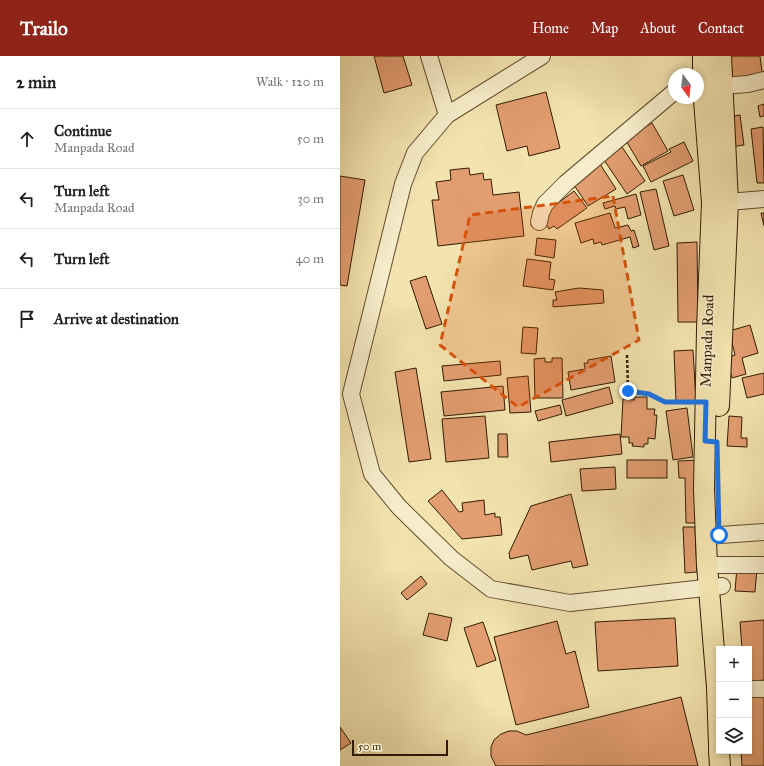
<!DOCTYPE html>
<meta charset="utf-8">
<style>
:root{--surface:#fff;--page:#f2f2f2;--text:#202124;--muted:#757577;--line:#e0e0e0;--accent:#8f2418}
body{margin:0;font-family:"IM FELL Great Primer",serif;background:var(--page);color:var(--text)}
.controls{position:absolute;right:12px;bottom:12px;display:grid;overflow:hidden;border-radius:0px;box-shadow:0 2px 6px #0003}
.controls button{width:36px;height:36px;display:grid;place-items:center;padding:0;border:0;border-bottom:1px solid var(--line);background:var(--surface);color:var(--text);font:20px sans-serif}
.compass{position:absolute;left:328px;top:12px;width:36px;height:36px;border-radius:50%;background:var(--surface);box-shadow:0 2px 6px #0003;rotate:165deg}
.scale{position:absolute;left:12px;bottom:10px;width:96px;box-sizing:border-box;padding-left:4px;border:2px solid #311b02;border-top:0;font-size:11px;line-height:14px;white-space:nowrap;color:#311b02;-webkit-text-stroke:3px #f7edcb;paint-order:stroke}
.stop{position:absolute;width:12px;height:12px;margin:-9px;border:3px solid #1a73e8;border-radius:50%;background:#fff}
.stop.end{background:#1a73e8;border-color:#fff;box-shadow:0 1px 4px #0008}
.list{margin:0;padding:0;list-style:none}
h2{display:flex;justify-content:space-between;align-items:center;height:52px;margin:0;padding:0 16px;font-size:17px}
h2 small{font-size:13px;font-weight:400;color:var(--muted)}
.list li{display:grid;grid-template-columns:26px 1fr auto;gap:12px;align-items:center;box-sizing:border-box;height:60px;padding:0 16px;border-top:1px solid var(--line)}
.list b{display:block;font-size:15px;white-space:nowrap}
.list p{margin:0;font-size:13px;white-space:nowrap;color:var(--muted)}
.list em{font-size:13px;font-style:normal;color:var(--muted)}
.icon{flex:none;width:22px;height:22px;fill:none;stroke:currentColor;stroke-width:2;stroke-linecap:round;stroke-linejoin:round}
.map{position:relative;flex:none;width:424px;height:710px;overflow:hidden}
header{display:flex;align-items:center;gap:24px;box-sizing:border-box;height:56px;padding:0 20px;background:var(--accent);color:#fff}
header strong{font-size:19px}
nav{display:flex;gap:22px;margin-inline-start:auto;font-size:14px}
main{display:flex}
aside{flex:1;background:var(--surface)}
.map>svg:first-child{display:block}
</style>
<header>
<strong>Trailo</strong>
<nav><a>Home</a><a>Map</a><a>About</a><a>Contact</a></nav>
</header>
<main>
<aside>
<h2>2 min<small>Walk · 120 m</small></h2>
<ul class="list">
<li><svg class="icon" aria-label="ahead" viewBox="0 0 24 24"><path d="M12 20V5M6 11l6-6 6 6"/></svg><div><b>Continue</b><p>Manpada Road</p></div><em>50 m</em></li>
<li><svg class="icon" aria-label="left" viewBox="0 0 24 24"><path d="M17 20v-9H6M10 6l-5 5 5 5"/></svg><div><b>Turn left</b><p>Manpada Road</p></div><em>30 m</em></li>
<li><svg class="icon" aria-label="left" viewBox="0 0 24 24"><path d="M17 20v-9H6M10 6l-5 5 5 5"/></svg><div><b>Turn left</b></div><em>40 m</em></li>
<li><svg class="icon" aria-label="arrive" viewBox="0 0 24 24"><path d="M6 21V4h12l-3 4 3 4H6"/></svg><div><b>Arrive at destination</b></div></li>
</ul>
</aside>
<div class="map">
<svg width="424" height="710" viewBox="0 0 424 710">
<rect width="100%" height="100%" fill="#f3e3af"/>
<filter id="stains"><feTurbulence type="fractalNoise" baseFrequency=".005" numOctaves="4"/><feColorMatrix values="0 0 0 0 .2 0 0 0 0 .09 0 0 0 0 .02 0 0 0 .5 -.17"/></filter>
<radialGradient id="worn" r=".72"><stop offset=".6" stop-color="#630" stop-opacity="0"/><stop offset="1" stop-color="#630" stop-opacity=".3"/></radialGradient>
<!-- building -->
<g fill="#e29d70" stroke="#311b02">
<path d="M34 0H63L72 29 44 37Z"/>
<path d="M386 0H420L423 23 390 28Z"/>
<path d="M206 36 220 92 189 100 187 90 167 95 156 49Z"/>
<path d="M424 48V60L420 61 418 50Z"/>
<path d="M400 59 404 89 390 91 386 61Z"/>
<path d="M312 67 328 95 301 110 285 83Z"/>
<path d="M423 71 424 127H417L411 73Z"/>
<path d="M344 86 353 105 311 126 303 110 331 96 329 93Z"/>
<path d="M282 91 305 125 287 138 264 104Z"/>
<path d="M260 108 276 133 248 150 232 126 250 117 249 115Z"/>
<path d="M129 112 130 119 143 117 144 124 151 123 153 139 179 136 184 180 98 190 92 144H99L96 126 111 124 110 114Z"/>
<path d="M343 119 354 154 334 160 323 125Z"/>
<path d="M0 120 25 124 7 230 0 229Z"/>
<path d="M316 133 329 190 314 194 300 136Z"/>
<path d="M234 135 247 152 217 173 214 170 209 173 204 165 209 162 205 157Z"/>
<path d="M296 138 301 159 288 163 285 151 276 153 275 150 265 153 263 147Z"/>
<path d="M270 157 275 172 288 169 291 175 294 174 299 190 293 192 290 181 262 189 261 186 254 188 253 183 241 187 235 167Z"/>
<path d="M421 157H424V170Z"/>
<path d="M197 182 216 184 214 202 195 199Z"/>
<path d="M357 186 358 266H338L337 187Z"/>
<path d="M187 203 211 206 209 223 215 224 213 234 183 230Z"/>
<path d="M86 220 102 268 86 273 70 225Z"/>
<path d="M239 232 263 234 264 247 213 251V244H217L215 236Z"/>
<path d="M410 269 418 297 402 302 406 318 392 322 386 302 395 299 389 275Z"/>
<path d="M183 271 198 272 196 298 181 297Z"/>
<path d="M353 294 356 345 336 346 334 295Z"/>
<path d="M271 300 275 326 231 334 228 316 245 313 244 307H248V304Z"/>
<path d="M205 302V306H212V302H222L223 342H195L194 303Z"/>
<path d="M160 305 161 319 104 325 102 310Z"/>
<path d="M76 312 91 403 69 406 55 316Z"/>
<path d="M424 317V338L407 342 402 322Z"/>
<path d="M188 320 191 356 170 357 167 322Z"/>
<path d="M163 330 165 354 104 360 101 336Z"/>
<path d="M269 331 273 347 226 360 222 344Z"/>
<path d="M294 341H307V353H315L314 359H317L315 383 308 382V388H304V391L292 390 293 387H289V381H281L283 343 294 344Z"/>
<path d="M220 349 222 358 198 365 195 355Z"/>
<path d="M347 352 353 401 333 404 326 355Z"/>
<path d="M145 360 149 402 106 406 102 363Z"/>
<path d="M389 360 402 361 401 382H407V391L387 390Z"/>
<path d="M158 378H167L168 401H158Z"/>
<path d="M280 378 282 398 211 406 209 386Z"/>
<rect x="287" y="404" width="40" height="18"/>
<path d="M360 404 358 467H346L345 422H339L338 405Z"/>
<path d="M275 411 276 433 242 435 240 413Z"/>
<path d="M102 434 119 456 123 455 122 447 144 444 145 459 155 457V461H160L162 479 122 483 88 445Z"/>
<path d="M231 438 248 509 233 512 231 505 192 514 188 499 170 503 169 497 191 450Z"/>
<path d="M343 471H355L357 516 345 517Z"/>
<path d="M397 511 417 513 415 536 395 535Z"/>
<path d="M81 520 87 528 67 544 61 537Z"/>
<path d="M89 557 112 562 107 585 83 579Z"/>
<path d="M335 562 338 610 258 615 255 566Z"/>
<path d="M424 564V624L409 626V593H402L400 566Z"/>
<path d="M217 565 226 598 235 595 249 651 176 669 154 581Z"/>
<path d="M143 566 156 604 137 611 124 572Z"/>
<path d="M424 639V710H402L401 695H409V640Z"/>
<path d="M341 641 358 710H156L151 700V691L154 684 161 678 169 675H177L186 679Z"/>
<path d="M0 671 11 687 0 694Z"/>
</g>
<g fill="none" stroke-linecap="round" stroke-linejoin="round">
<!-- minor casing -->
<g stroke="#624d2d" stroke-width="18">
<g id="minor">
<path d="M89 0 107 59"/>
<path d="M202 0 107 59 75 97 63 128 11 338 32 418 59 451 111 502 151 533 230 547 382 530"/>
<path d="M370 31 408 28 424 24"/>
<path d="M376 147 424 143"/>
<path d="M199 166 201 157 205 148 226 127 334 36"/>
<path d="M366 480 424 476"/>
<path d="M367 509H424"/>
<path d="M409 633H424"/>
</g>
</g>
<!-- major casing -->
<g stroke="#311b02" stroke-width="22">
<g id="major">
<path d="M363 0V31L372 147 367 273 364 433 367 509 377 631 379 690"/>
<path d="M379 350 388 146 381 0"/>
<path d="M379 695 380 710"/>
</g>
</g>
<!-- path -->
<path stroke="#311b02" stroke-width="2.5" stroke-dasharray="3 2" stroke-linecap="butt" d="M287 299 288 335 309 338 325 346 351 347"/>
<!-- minor -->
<use href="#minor" stroke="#f7edcb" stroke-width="16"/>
<!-- major -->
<use href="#major" stroke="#f3e3af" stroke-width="20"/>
</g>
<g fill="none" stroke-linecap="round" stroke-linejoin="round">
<!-- route -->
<path stroke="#1a73e8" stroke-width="5" d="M288 335 309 338 325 346H366L365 385 377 386 379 479"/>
</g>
<!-- marked area -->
<path fill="#d6530b" fill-opacity="0.2" stroke="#d6530b" stroke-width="3" stroke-dasharray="8 5" stroke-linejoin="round" d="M273 140 299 284 178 351 100 289 130 159Z"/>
<g text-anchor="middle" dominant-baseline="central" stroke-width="3.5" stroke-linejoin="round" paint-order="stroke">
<!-- street labels -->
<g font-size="15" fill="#311b02" stroke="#f7edcb">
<text transform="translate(367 285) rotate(-88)">Manpada Road</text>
</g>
</g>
<rect width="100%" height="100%" filter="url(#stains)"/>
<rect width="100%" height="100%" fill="url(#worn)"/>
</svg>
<div class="controls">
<button>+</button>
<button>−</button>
<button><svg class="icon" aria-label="layers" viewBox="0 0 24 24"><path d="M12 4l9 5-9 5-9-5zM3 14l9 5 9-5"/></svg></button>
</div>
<svg class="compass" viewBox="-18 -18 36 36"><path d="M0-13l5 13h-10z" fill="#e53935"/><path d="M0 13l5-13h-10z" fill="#757577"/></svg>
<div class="scale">50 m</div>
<div class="stop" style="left:379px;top:479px"></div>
<div class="stop end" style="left:288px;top:335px"></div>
</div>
</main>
